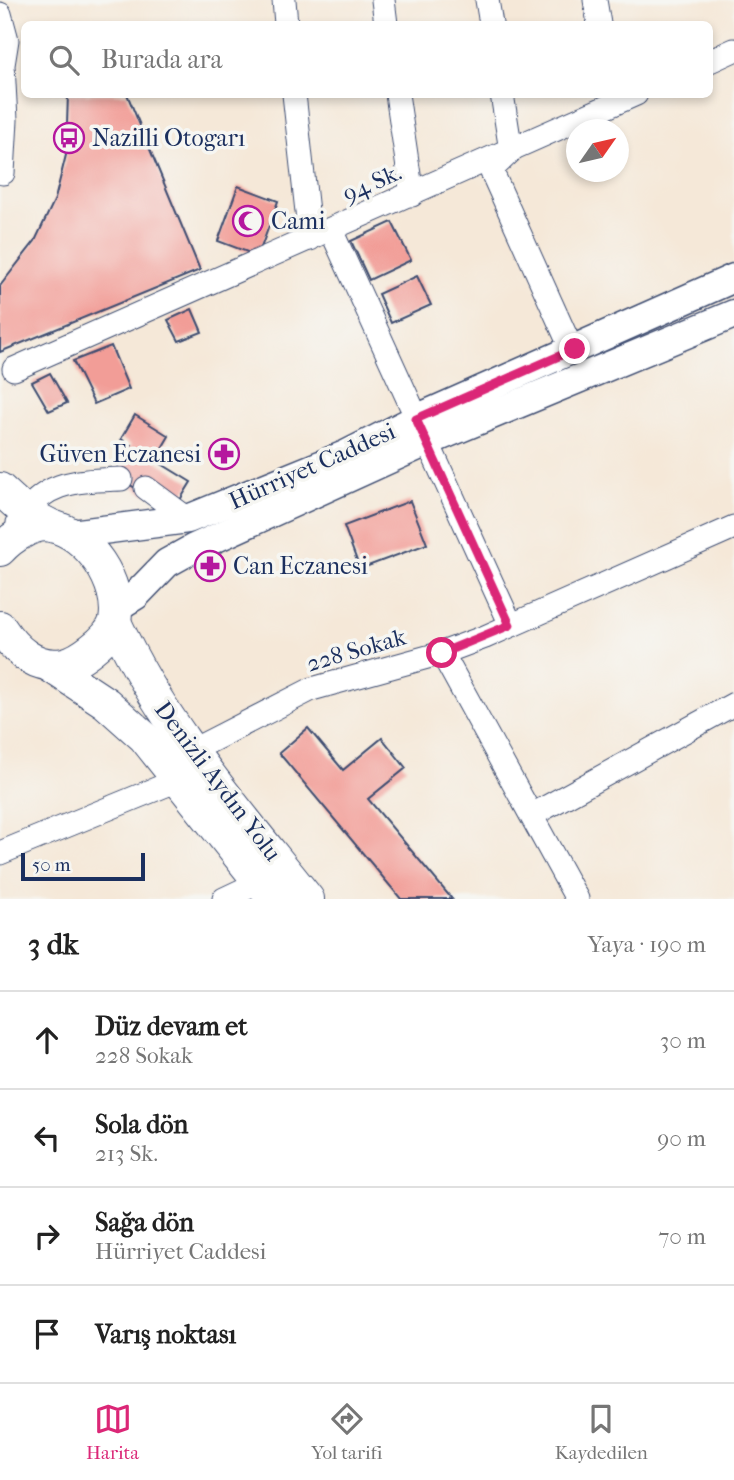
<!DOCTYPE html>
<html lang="tr">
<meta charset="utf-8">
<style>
:root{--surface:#fff;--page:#f2f2f2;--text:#222;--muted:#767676;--line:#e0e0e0;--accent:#db2777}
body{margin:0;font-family:"IM FELL French Canon",serif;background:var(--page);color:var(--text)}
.compass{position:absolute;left:566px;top:119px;width:63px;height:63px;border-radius:50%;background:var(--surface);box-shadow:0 4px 10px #0003;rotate:56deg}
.scale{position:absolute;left:21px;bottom:18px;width:124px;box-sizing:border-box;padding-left:7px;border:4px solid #1b2f5e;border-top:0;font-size:19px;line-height:24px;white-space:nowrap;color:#1b2f5e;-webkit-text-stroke:5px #f6f6f2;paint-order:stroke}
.stop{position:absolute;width:21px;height:21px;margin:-16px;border:5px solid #db2777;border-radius:50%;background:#fff}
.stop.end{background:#db2777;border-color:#fff;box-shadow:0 2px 7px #0008}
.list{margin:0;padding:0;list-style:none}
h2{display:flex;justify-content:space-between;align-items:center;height:91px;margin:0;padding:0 28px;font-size:30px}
h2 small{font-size:23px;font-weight:400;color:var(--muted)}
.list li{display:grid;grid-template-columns:46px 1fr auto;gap:21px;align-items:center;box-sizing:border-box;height:98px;padding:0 28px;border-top:2px solid var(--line)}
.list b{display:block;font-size:26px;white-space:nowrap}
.list p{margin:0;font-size:23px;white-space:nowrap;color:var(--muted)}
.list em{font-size:23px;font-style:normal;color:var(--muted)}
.icon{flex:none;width:38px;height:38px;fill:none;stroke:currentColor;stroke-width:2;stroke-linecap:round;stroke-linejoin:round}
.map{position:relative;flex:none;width:734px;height:899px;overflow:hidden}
.search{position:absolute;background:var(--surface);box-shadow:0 4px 10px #0003;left:21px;right:21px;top:21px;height:77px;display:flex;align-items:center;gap:18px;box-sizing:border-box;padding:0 24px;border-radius:10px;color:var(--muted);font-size:26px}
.sheet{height:483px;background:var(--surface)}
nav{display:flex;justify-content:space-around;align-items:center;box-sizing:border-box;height:98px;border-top:2px solid var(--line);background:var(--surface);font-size:19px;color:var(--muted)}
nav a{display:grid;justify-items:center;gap:4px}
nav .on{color:var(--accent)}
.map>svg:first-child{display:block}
</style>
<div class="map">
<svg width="734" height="899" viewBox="0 0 734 899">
<rect width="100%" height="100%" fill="#f6f6f2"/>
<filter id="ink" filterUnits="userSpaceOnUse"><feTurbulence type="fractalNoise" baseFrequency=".0143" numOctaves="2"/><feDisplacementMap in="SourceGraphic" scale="14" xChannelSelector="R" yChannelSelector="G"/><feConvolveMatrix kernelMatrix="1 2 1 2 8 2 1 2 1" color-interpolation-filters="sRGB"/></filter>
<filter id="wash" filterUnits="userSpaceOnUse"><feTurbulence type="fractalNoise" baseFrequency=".00686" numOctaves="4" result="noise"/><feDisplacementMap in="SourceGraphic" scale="28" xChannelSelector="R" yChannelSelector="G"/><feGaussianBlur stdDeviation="1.57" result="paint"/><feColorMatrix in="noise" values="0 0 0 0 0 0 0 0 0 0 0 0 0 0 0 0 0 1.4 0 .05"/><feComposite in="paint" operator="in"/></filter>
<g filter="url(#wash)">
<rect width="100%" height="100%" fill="#f5e8d8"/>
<g id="blocks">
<!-- building -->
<g fill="#f29d97">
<path d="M68 94H127L200 270 0 352V286L35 241 55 199 66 155Z"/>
<path d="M238 186 278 201 258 256 218 241Z"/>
<path d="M392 222 411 260 369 280 351 241Z"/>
<path d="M417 276 431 305 391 323 378 294Z"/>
<path d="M192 309 202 332 179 341 168 320Z"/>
<path d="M111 346 129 389 94 404 73 361Z"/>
<path d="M50 373 67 403 49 411 32 382Z"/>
<path d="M135 415 169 436 155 460 191 482 180 500 143 493 113 474 131 445 121 439Z"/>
<path d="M410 501 427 544 360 569 344 526Z"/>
<path d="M308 728 343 770 382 738 406 768 368 799 452 899H401L279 753Z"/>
</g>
</g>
</g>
<g filter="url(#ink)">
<use href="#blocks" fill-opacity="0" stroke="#3c4b70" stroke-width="2"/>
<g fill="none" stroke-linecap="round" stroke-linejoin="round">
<!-- minor casing -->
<g stroke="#3c4b70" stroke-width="25">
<g id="minor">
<path d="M284 0 286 24"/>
<path d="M383 0 386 24"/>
<path d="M487 0 491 24"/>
<path d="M595 0 599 24"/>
<path d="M0 14 7 40 3 65 6 120 3 173"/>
<path d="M710 61 734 50"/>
<path d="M294 94 310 239"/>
<path d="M397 94 412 195"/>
<path d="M502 94 511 151 491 170 572 350"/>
<path d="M331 230 511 625"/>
<path d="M14 369 636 94"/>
<path d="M146 488 188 519"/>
<path d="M18 523C44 480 75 481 121 479"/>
<path d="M442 653 577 899"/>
<path d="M191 751 312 689 442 653 485 637 734 527"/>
<path d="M532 815 734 704"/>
<path d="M0 853 178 780"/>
<path d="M224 899 260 882"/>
</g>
</g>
<!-- major casing -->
<g stroke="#3c4b70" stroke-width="31">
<g id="major">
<path d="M71 534 188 519 345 455 416 419 734 278"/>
<path d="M115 608 136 595 167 563 194 548 429 441 734 314"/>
</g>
</g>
<!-- highway casing -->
<g stroke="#3c4b70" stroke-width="34">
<g id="highway">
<path d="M0 489 25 512 50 525"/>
<path d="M0 550C11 538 34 522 51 526 88 533 122 584 115 621 112 632 101 642 92 649 83 656 75 662 64 664 35 669 15 650 0 627"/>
<path d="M115 622C162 725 238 811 308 899"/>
<path d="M50 666 106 703 144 737 273 899"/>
</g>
</g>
<!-- minor -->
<use href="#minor" stroke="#fff" stroke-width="23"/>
<!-- major -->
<use href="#major" stroke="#fff" stroke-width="28"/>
<!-- highway -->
<use href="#highway" stroke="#fff" stroke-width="32"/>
</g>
</g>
<g fill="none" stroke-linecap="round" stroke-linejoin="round" filter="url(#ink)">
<!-- route -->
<path stroke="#db2777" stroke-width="9" d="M442 653 510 625 416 419 575 349"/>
</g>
<!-- icons -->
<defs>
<g id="bus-ring" transform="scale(1.575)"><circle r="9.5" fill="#f6f6f2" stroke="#b5179e" stroke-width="1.5"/><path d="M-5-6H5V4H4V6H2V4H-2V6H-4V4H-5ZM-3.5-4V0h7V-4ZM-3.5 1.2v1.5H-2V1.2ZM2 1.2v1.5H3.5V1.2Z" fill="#b5179e"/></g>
<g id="mosque-ring" transform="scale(1.575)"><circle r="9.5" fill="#f6f6f2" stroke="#b5179e" stroke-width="1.5"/><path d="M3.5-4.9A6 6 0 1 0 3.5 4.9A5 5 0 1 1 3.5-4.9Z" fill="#b5179e"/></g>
<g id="pharmacy-ring" transform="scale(1.575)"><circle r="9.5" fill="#f6f6f2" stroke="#b5179e" stroke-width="1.5"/><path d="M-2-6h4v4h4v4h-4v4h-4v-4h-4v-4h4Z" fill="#b5179e"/></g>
</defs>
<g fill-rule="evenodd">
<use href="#bus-ring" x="69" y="138"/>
<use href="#mosque-ring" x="248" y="221"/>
<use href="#pharmacy-ring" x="224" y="454"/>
<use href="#pharmacy-ring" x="210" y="566"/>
</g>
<g text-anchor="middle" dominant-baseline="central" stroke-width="7" stroke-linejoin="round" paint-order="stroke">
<!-- poi labels -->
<g font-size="24" fill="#1b2f5e" stroke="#f6f6f2" text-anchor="start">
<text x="92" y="138">Nazilli Otogarı</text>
<text x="271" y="221">Cami</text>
<text x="201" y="454" text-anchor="end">Güven Eczanesi</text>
<text x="233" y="566">Can Eczanesi</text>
</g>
<!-- street labels -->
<g font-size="24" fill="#1b2f5e" stroke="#f6f6f2">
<text transform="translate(372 183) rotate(-24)">94 Sk.</text>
<text transform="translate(312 466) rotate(-24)">Hürriyet Caddesi</text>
<text transform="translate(356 650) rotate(-16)">228 Sokak</text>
<text transform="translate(218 781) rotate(53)">Denizli Aydın Yolu</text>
</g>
</g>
</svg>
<svg class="compass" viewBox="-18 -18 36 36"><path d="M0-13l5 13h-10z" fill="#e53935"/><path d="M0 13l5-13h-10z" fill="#767676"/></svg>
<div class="scale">50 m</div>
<div class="stop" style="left:442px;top:653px"></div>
<div class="stop end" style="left:575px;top:349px"></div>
<div class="search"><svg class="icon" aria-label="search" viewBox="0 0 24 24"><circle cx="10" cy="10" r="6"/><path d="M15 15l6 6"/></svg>Burada ara</div>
</div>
<section class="sheet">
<h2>3 dk<small>Yaya · 190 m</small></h2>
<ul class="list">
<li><svg class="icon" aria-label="ahead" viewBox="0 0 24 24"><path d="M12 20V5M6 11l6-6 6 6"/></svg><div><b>Düz devam et</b><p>228 Sokak</p></div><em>30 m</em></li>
<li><svg class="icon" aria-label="left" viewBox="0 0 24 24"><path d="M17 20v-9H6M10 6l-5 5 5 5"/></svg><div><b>Sola dön</b><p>213 Sk.</p></div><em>90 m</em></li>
<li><svg class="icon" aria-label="right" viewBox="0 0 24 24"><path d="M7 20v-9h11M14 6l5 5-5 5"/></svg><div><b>Sağa dön</b><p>Hürriyet Caddesi</p></div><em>70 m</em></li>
<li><svg class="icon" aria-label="arrive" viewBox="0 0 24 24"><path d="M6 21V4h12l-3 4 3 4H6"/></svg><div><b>Varış noktası</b></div></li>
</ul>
</section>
<nav>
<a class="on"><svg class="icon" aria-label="map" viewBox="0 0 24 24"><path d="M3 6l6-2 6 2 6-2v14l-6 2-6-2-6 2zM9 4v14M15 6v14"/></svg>Harita</a>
<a><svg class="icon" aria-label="directions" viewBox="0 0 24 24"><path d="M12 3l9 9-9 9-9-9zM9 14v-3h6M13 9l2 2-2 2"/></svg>Yol tarifi</a>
<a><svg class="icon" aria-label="saved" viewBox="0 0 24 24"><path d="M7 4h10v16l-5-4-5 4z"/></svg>Kaydedilen</a>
</nav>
